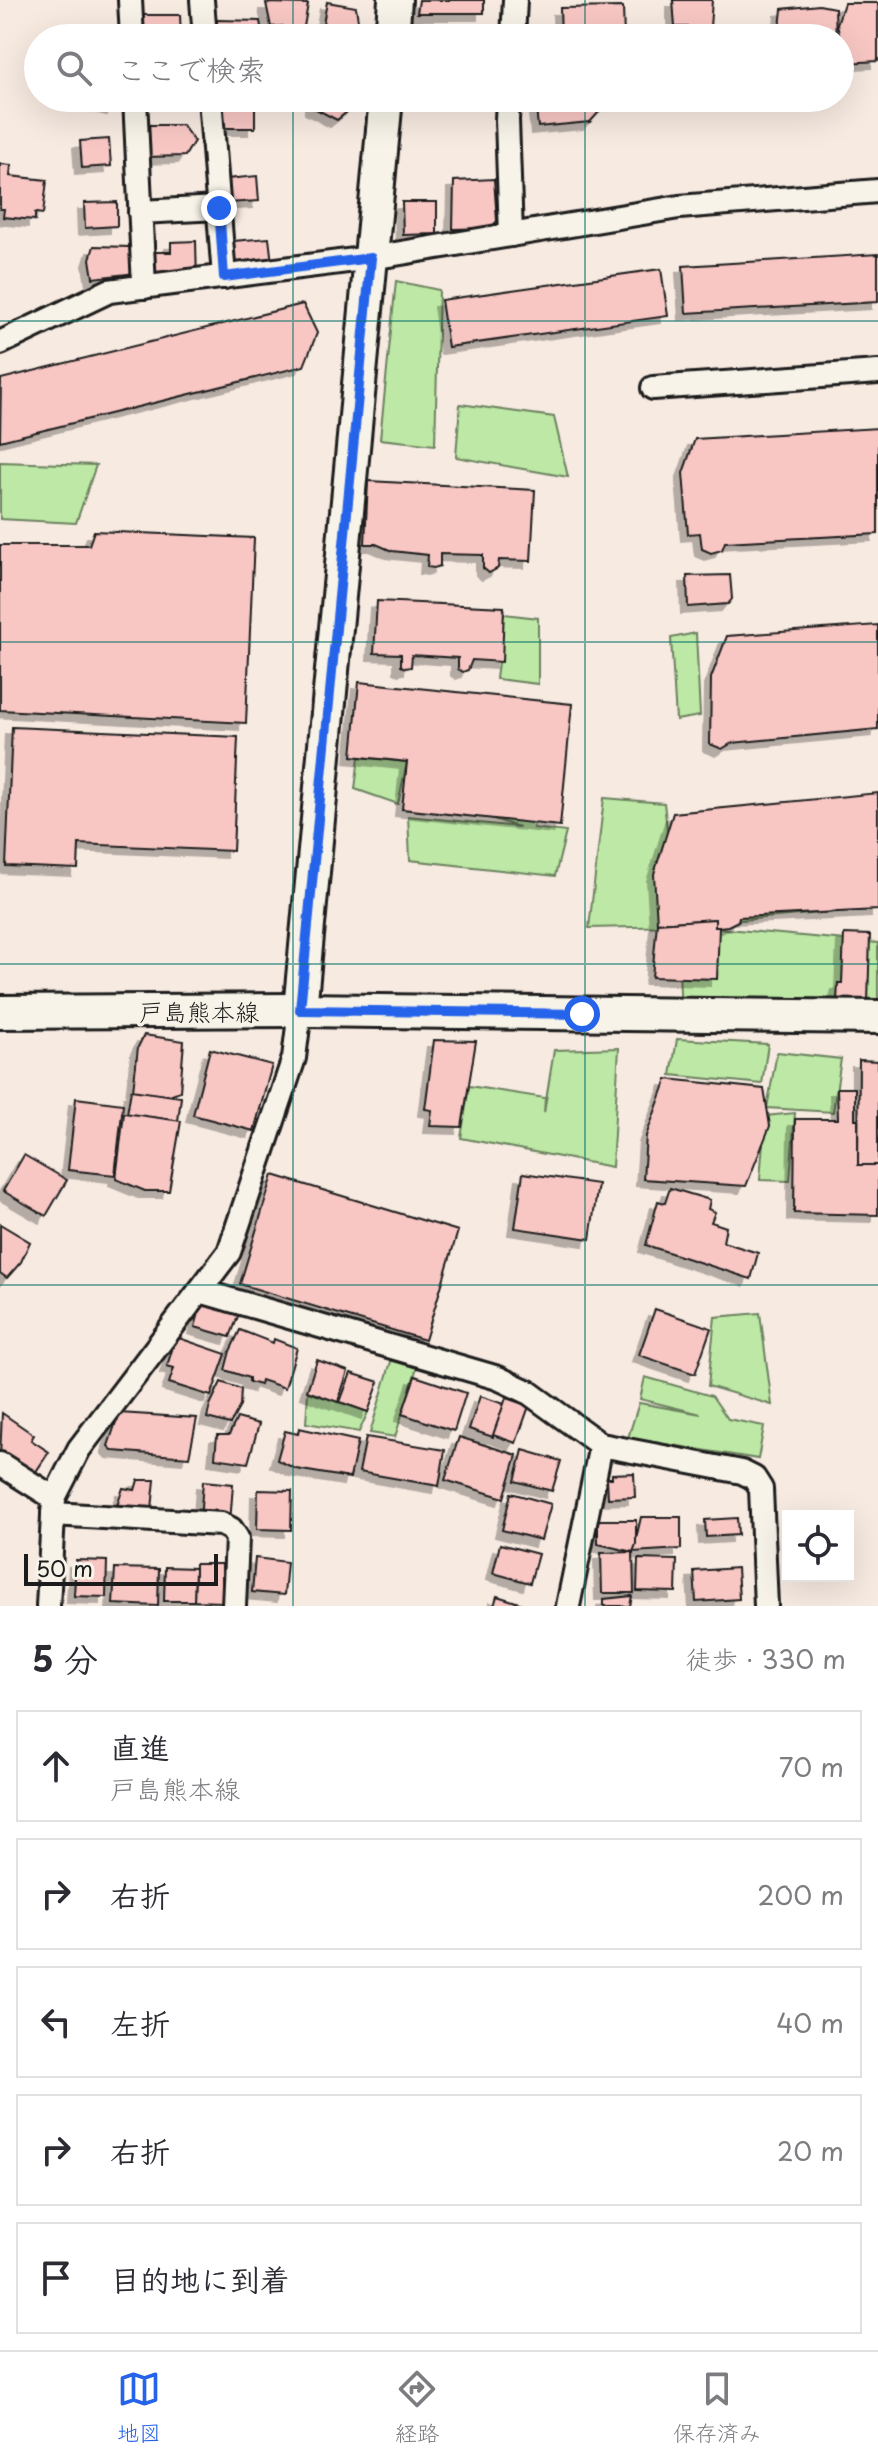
<!DOCTYPE html>
<html lang="ja">
<meta charset="utf-8">
<style>
:root{--surface:#fff;--page:#f7f7f7;--text:#2b2b33;--muted:#7c7c81;--line:#e1e1e2;--accent:#2563eb}
body{margin:0;font-family:"Playpen Sans","Klee One",sans-serif;background:var(--page);color:var(--text)}
.controls{position:absolute;right:24px;bottom:24px;display:grid;overflow:hidden;border-radius:0px;box-shadow:0 8px 32px #0002}
.controls button{width:72px;height:72px;display:grid;place-items:center;padding:0;border:0;border-bottom:2px solid var(--line);background:var(--surface);color:var(--text);font:40px sans-serif}
.scale{position:absolute;left:24px;bottom:20px;width:194px;box-sizing:border-box;padding-left:8px;border:4px solid #1c1c1c;border-top:0;font-size:22px;line-height:28px;white-space:nowrap;color:#1c1c1c;-webkit-text-stroke:6px #f7f3e8;paint-order:stroke}
.stop{position:absolute;width:24px;height:24px;margin:-18px;border:6px solid #2563eb;border-radius:50%;background:#fff}
.stop.end{background:#2563eb;border-color:#fff;box-shadow:0 2px 8px #0008}
.list{margin:0;padding:0;list-style:none}
h2{display:flex;justify-content:space-between;align-items:center;height:104px;margin:0;padding:0 32px;font-size:34px}
h2 small{font-size:26px;font-weight:400;color:var(--muted)}
.list li{display:grid;grid-template-columns:52px 1fr auto;gap:24px;align-items:center;box-sizing:border-box;height:112px;margin:0 16px 16px;padding:0 16px;border:2px solid var(--line);border-radius:0px}
.list b{display:block;font-size:30px;white-space:nowrap}
.list p{margin:0;font-size:26px;white-space:nowrap;color:var(--muted)}
.list em{font-size:26px;font-style:normal;color:var(--muted)}
.icon{flex:none;width:44px;height:44px;fill:none;stroke:currentColor;stroke-width:2;stroke-linecap:round;stroke-linejoin:round}
.map{position:relative;flex:none;width:878px;height:1606px;overflow:hidden}
.search{position:absolute;background:var(--surface);box-shadow:0 8px 32px #0002;left:24px;right:24px;top:24px;height:88px;display:flex;align-items:center;gap:20px;box-sizing:border-box;padding:0 28px;border-radius:44px;color:var(--muted);font-size:30px}
.sheet{height:744px;background:var(--surface)}
nav{display:flex;justify-content:space-around;align-items:center;box-sizing:border-box;height:112px;border-top:2px solid var(--line);background:var(--surface);font-size:22px;color:var(--muted)}
nav a{display:grid;justify-items:center;gap:4px}
nav .on{color:var(--accent)}
.map>svg:first-child{display:block}
</style>
<div class="map">
<svg width="878" height="1606" viewBox="0 0 878 1606">
<defs>
<filter id="shadow"><feDropShadow dx="-7" dy="7" stdDeviation="0" flood-color="#0004"/></filter>
</defs>
<rect width="100%" height="100%" fill="#f7eae1"/>
<filter id="ink" filterUnits="userSpaceOnUse"><feTurbulence type="fractalNoise" baseFrequency=".0125" numOctaves="2"/><feDisplacementMap in="SourceGraphic" scale="16" xChannelSelector="R" yChannelSelector="G"/><feConvolveMatrix kernelMatrix="1 2 1 2 8 2 1 2 1" color-interpolation-filters="sRGB"/></filter>
<g filter="url(#ink)">
<!-- green -->
<g fill="#bde8a5" stroke="#6c8260" stroke-width="2">
<path d="M396 281 439 290 435 445 380 439Z"/>
<path d="M460 404 554 417 568 477 456 457Z"/>
<path d="M0 462 96 465 76 523 0 519Z"/>
<path d="M504 614 538 618V684L496 679Z"/>
<path d="M696 633 700 716 676 720 671 638Z"/>
<path d="M558 728 533 828 566 832 555 876 410 860 408 816 519 827 425 798Z"/>
<path d="M359 757 407 762 398 804 355 789Z"/>
<path d="M604 798 664 803 673 881 878 908 684 925 878 943V1004L681 1015 677 926 589 928Z"/>
<path d="M677 1039 768 1044 762 1084 671 1075Z"/>
<path d="M619 1048 612 1167 461 1138 469 1086 545 1098 544 1113 554 1050Z"/>
<path d="M777 1052 841 1059 833 1112 767 1108Z"/>
<path d="M795 1113 790 1181 760 1180 765 1116Z"/>
<path d="M760 1313 772 1405 708 1386 715 1317Z"/>
<path d="M392 1358 417 1367 395 1437 370 1433Z"/>
<path d="M645 1377 712 1396 728 1419 764 1426 758 1459 628 1438 639 1403 701 1414 640 1399Z"/>
<path d="M308 1392 368 1412 359 1432 306 1423Z"/>
</g>
<!-- building -->
<g fill="#f8c7c4" stroke="#1c1c1c" stroke-width="2" filter="url(#shadow)">
<path d="M419 0H484V13H417Z"/>
<path d="M673 0H712L710 27H675Z"/>
<path d="M327 2 356 7 360 34 321 35Z"/>
<path d="M266 3 308 4 302 38H282L283 26 271 27Z"/>
<path d="M844 3H878V61L845 63 837 24Z"/>
<path d="M819 5 835 8 836 38H781L780 28 782 9Z"/>
<path d="M623 7 624 38H561L560 8Z"/>
<path d="M137 15H180L181 38H137Z"/>
<path d="M217 20 260 21 263 38H216Z"/>
<path d="M109 27 111 38H69L68 29Z"/>
<path d="M67 98H115L114 108 88 102 67 101Z"/>
<path d="M312 98H353V107L337 120 312 107Z"/>
<path d="M535 98H597L601 110 590 122 538 127Z"/>
<path d="M255 99V128H222L221 100Z"/>
<path d="M147 125H182L194 141 185 156 145 157 141 139Z"/>
<path d="M109 139 111 166 82 168 80 141Z"/>
<path d="M0 164 11 165 10 176 47 180 43 214 35 213V220L3 217 4 209H0Z"/>
<path d="M257 176 259 201 228 203 227 179Z"/>
<path d="M494 179 497 221 491 228 453 229 454 181Z"/>
<path d="M117 202V226L85 228 84 203Z"/>
<path d="M402 202H437V234L403 235Z"/>
<path d="M269 238 272 263 235 266 233 241Z"/>
<path d="M196 241 197 282 152 284 151 252H171V242Z"/>
<path d="M94 246 129 247 136 273 93 278 90 259Z"/>
<path d="M878 254V302L686 313 683 266Z"/>
<path d="M661 269 668 316 448 347 441 300Z"/>
<path d="M303 304 317 333 304 366 0 441 1 379Z"/>
<path d="M878 428V534L725 542 722 550 711 553 702 549 700 533 688 534 683 473 695 439Z"/>
<path d="M368 481 535 490 531 561 499 560 498 568 489 573 483 568V555L440 554V566L434 568 427 567 428 555 392 551 376 544H365Z"/>
<path d="M94 531 254 538 246 723 0 710V545H89Z"/>
<path d="M730 575 732 599 728 604 688 607 687 576Z"/>
<path d="M377 601 504 607 502 662 472 660 468 670 463 672 458 669V658L412 655 411 667 406 668 401 666V654L374 653Z"/>
<path d="M878 625V729L732 743 722 749 710 744 711 678 727 636Z"/>
<path d="M359 682 572 704 560 826 402 809 407 762 352 756Z"/>
<path d="M12 727 238 737 233 851 79 844 78 869 6 866Z"/>
<path d="M878 793V910L739 917 738 921 728 926 719 927H715V919L657 923 654 874 673 813Z"/>
<path d="M715 919V927H719L717 979 652 977 657 923Z"/>
<path d="M844 934 870 935 868 1002 837 1001 838 983H842Z"/>
<path d="M144 1035 184 1041 180 1091 151 1102 133 1090 138 1047Z"/>
<path d="M434 1040 476 1041 462 1127 430 1126 432 1110 425 1109Z"/>
<path d="M210 1049 272 1065 254 1131 193 1115Z"/>
<path d="M859 1060 878 1061V1165H858Z"/>
<path d="M667 1079 764 1089 770 1126 746 1186 643 1179 646 1136Z"/>
<path d="M837 1088H855V1119H858V1165H878V1215L794 1213 795 1119H838Z"/>
<path d="M131 1090 181 1097 178 1121 127 1114Z"/>
<path d="M76 1098 123 1104 115 1175 68 1170Z"/>
<path d="M124 1113 181 1121 169 1191H145L116 1179Z"/>
<path d="M24 1155 67 1180 46 1216 3 1191Z"/>
<path d="M523 1173 598 1184 590 1239 515 1228Z"/>
<path d="M273 1175 458 1231 425 1340 240 1284Z"/>
<path d="M670 1188 710 1200 708 1209 715 1212 711 1222 726 1227 723 1242 758 1253 751 1279 646 1245 658 1201 665 1203Z"/>
<path d="M0 1224 30 1242 21 1262 7 1278 0 1273Z"/>
<path d="M204 1295 242 1306 230 1337 195 1327Z"/>
<path d="M655 1309 711 1328 695 1374 639 1355Z"/>
<path d="M240 1330 273 1343 274 1339 297 1348 285 1388 261 1380 260 1385 249 1382V1378L225 1370 230 1351Z"/>
<path d="M176 1337 226 1354 211 1396 169 1383 174 1368 167 1366Z"/>
<path d="M317 1360 348 1371 338 1402 307 1391Z"/>
<path d="M351 1373 379 1382 368 1412 340 1402Z"/>
<path d="M415 1376 466 1393 454 1431 402 1414Z"/>
<path d="M221 1382 241 1389 240 1406 230 1424 207 1418 210 1405Z"/>
<path d="M480 1396 504 1404 493 1437 469 1429Z"/>
<path d="M506 1398 529 1406 516 1443 493 1435Z"/>
<path d="M2 1413 34 1435 31 1440 49 1452 31 1479 0 1458Z"/>
<path d="M119 1413 197 1418 189 1457 113 1451 108 1446Z"/>
<path d="M237 1418 259 1424 248 1463 215 1458 217 1435H229Z"/>
<path d="M299 1428 358 1441 350 1478 296 1469 277 1460 285 1431 298 1434Z"/>
<path d="M366 1437 445 1450 439 1486 359 1472Z"/>
<path d="M459 1437 517 1455 504 1498 445 1480Z"/>
<path d="M523 1450 561 1461 552 1491 515 1481Z"/>
<path d="M634 1473 635 1497 608 1498 607 1478H612V1474Z"/>
<path d="M138 1480H155L151 1518 117 1516V1506L123 1488 135 1490Z"/>
<path d="M203 1481 233 1484 230 1524 200 1521Z"/>
<path d="M258 1490 292 1491 291 1530 257 1529Z"/>
<path d="M511 1493 551 1504 541 1540 502 1530Z"/>
<path d="M641 1517H681V1549L633 1552Z"/>
<path d="M737 1518 738 1535 706 1537 705 1520Z"/>
<path d="M598 1520H636V1544L633 1552 598 1544Z"/>
<path d="M500 1544 538 1554 530 1583 493 1573Z"/>
<path d="M633 1552 634 1593H602L601 1553Z"/>
<path d="M255 1558 287 1562 284 1595 252 1592Z"/>
<path d="M638 1559 677 1560 676 1592 637 1591Z"/>
<path d="M76 1560 107 1561 106 1597 74 1596Z"/>
<path d="M195 1564H222V1602L194 1601Z"/>
<path d="M165 1567 195 1568 194 1601H164Z"/>
<path d="M115 1568 159 1569 158 1606 113 1604Z"/>
<path d="M737 1568 739 1599 696 1602 694 1571Z"/>
<path d="M497 1596 529 1606H494Z"/>
<path d="M632 1596 630 1606H604V1599Z"/>
</g>
<g fill="none" stroke-linecap="round" stroke-linejoin="round">
<!-- street casing -->
<g stroke="#1c1c1c" stroke-width="28">
<g id="street">
<path d="M130 0 132 38"/>
<path d="M202 0 205 38"/>
<path d="M513 38 515 0"/>
<path d="M135 98 144 287"/>
<path d="M210 98 224 277"/>
<path d="M508 98 507 120 511 235"/>
<path d="M140 212 219 208"/>
<path d="M0 343 109 291 371 258 679 207 878 191"/>
<path d="M653 388 878 372"/>
<path d="M200 1291 498 1378 528 1392 601 1445 742 1472 754 1478 761 1489 766 1606"/>
<path d="M0 1464 54 1498"/>
<path d="M53 1514 221 1524 231 1529 237 1538 234 1606"/>
<path d="M48 1606 54 1498 79 1449 229 1252 294 1058 300 1010"/>
<path d="M568 1606 601 1445"/>
</g>
</g>
<!-- secondary casing -->
<g stroke="#1c1c1c" stroke-width="38">
<g id="secondary">
<path d="M392 38 395 0"/>
<path d="M300 1010 386 98"/>
<path d="M0 1012 300 1010 878 1017"/>
</g>
</g>
<!-- street -->
<use href="#street" stroke="#f7f3e8" stroke-width="22"/>
<!-- secondary -->
<use href="#secondary" stroke="#f7f3e8" stroke-width="32"/>
</g>
</g>
<g fill="none" stroke-linecap="round" stroke-linejoin="round" filter="url(#ink)">
<!-- route -->
<path stroke="#2563eb" stroke-width="10" d="M219 208 224 277 371 258 300 1010 582 1014"/>
</g>
<!-- grid -->
<path fill="none" stroke="#0f766e" stroke-width="2" stroke-opacity="0.55" d="M293 0V38M585 0V38M293 98V1606M585 98V1606M0 321H878M0 642H878M0 964H878M0 1285H878"/>
<g text-anchor="middle" dominant-baseline="central" stroke-width="7" stroke-linejoin="round" paint-order="stroke">
<!-- street labels -->
<g font-size="24" fill="#1c1c1c" stroke="#f7f3e8">
<text x="199" y="1011">戸島熊本線</text>
</g>
</g>
</svg>
<div class="controls">
<button><svg class="icon" aria-label="locate" viewBox="0 0 24 24"><circle cx="12" cy="12" r="6"/><path d="M12 2v4M12 18v4M2 12h4M18 12h4"/></svg></button>
</div>
<div class="scale">50 m</div>
<div class="stop" style="left:582px;top:1014px"></div>
<div class="stop end" style="left:219px;top:208px"></div>
<div class="search"><svg class="icon" aria-label="search" viewBox="0 0 24 24"><circle cx="10" cy="10" r="6"/><path d="M15 15l6 6"/></svg>ここで検索</div>
</div>
<section class="sheet">
<h2>5 分<small>徒歩 · 330 m</small></h2>
<ul class="list">
<li><svg class="icon" aria-label="ahead" viewBox="0 0 24 24"><path d="M12 20V5M6 11l6-6 6 6"/></svg><div><b>直進</b><p>戸島熊本線</p></div><em>70 m</em></li>
<li><svg class="icon" aria-label="right" viewBox="0 0 24 24"><path d="M7 20v-9h11M14 6l5 5-5 5"/></svg><div><b>右折</b></div><em>200 m</em></li>
<li><svg class="icon" aria-label="left" viewBox="0 0 24 24"><path d="M17 20v-9H6M10 6l-5 5 5 5"/></svg><div><b>左折</b></div><em>40 m</em></li>
<li><svg class="icon" aria-label="right" viewBox="0 0 24 24"><path d="M7 20v-9h11M14 6l5 5-5 5"/></svg><div><b>右折</b></div><em>20 m</em></li>
<li><svg class="icon" aria-label="arrive" viewBox="0 0 24 24"><path d="M6 21V4h12l-3 4 3 4H6"/></svg><div><b>目的地に到着</b></div></li>
</ul>
</section>
<nav>
<a class="on"><svg class="icon" aria-label="map" viewBox="0 0 24 24"><path d="M3 6l6-2 6 2 6-2v14l-6 2-6-2-6 2zM9 4v14M15 6v14"/></svg>地図</a>
<a><svg class="icon" aria-label="directions" viewBox="0 0 24 24"><path d="M12 3l9 9-9 9-9-9zM9 14v-3h6M13 9l2 2-2 2"/></svg>経路</a>
<a><svg class="icon" aria-label="saved" viewBox="0 0 24 24"><path d="M7 4h10v16l-5-4-5 4z"/></svg>保存済み</a>
</nav>
